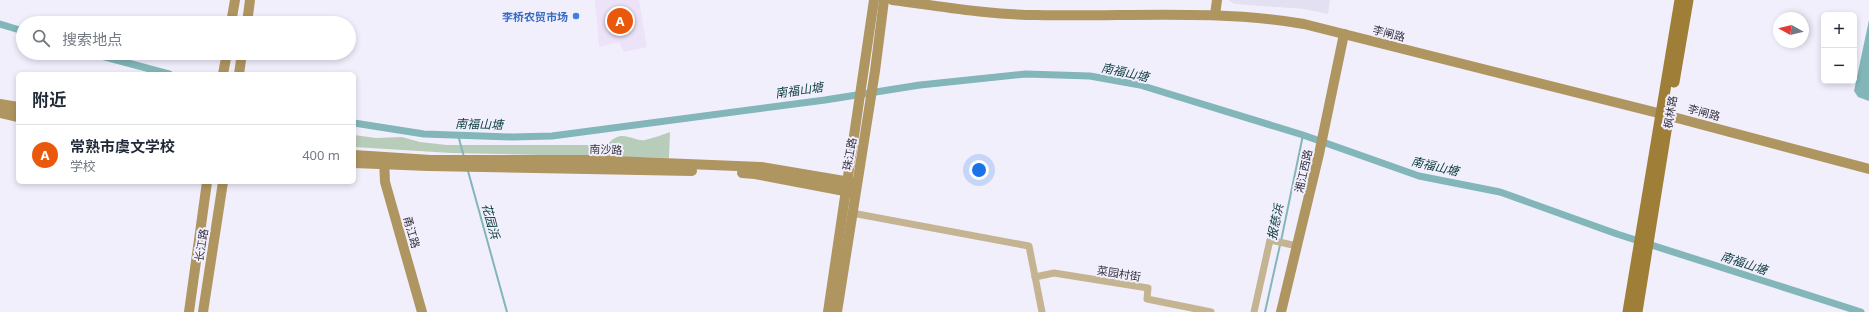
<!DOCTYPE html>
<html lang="zh">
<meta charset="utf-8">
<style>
:root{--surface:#fff;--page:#f6f6f7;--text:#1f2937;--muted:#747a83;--line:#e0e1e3;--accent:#ea580c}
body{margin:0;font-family:"Noto Sans","Noto Sans SC",sans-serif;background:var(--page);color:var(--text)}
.controls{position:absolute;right:12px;top:12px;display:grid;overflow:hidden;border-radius:6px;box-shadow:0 2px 6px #0003}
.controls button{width:36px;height:36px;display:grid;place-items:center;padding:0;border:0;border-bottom:1px solid var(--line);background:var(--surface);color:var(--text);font:20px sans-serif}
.compass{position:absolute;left:1773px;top:12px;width:36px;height:36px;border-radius:50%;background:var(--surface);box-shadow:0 2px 6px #0003;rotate:278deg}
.you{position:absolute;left:979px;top:170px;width:14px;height:14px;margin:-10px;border:3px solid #fff;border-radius:50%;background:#1a73e8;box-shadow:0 0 0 6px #1a73e833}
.badge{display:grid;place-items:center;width:26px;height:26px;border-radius:50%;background:var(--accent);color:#fff;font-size:13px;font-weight:700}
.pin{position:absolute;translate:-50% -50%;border:2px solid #fff;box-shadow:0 1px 4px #0006}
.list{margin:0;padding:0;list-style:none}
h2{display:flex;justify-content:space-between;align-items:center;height:52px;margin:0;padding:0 16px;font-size:17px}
h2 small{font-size:13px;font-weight:400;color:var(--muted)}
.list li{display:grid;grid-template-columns:26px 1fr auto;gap:12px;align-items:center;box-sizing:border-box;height:60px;padding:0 16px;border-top:1px solid var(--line)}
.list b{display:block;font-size:15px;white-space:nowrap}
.list p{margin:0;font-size:13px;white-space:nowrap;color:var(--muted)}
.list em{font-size:13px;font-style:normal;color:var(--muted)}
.icon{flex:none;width:22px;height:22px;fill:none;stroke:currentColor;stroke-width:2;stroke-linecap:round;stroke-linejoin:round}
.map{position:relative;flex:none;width:1869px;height:312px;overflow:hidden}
.search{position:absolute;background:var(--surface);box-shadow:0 2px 6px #0003;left:16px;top:16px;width:340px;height:44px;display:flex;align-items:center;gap:10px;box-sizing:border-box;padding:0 14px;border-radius:22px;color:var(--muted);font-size:15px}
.panel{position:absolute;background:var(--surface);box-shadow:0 2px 6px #0003;left:16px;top:72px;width:340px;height:112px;border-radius:6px}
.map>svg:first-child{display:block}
</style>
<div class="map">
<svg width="1869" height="312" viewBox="0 0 1869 312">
<rect width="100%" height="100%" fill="#f2effd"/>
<!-- built -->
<path fill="#e3e0f1" d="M1228 0H1330L1328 14 1304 9 1235 4Z"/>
<!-- education -->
<path fill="#ece3f8" d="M595 0H639L647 47 624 52 619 42 599 47Z"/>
<!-- green -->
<path fill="#b8cdb9" d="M670 132 669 158 451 153 354 147V135L376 138 402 137 420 142 447 145H607C622 127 632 142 645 140 653 138 662 135 670 132Z"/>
<!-- water -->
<path fill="#82b6b9" d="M1869 20V101L1858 97 1854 91Z"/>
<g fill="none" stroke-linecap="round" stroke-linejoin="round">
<!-- stream -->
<g stroke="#82b6b9" stroke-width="2">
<path d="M458 135 464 157"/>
<path d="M468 171 507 312"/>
<path d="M1281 241 1303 135"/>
<path d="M1265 312 1280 245"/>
</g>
<!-- canal -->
<g stroke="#82b6b9" stroke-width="7">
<path d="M0 24 23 31"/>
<path d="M90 53 169 74"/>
<path d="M354 123 424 134 512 137 552 136 825 100 920 85 1026 74 1090 76 1140 85 1303 135 1419 176 1500 192 1617 234 1861 312"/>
</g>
<!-- street -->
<g stroke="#c5b491" stroke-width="7">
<path d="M852 213 1029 246 1042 312"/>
<path d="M1035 277 1054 273 1148 288 1147 299 1211 312"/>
<path d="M1254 312 1270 240 1297 246"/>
</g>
<!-- secondary -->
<g stroke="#af9560" stroke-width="10">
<path d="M892 0C940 6 988 15 1037 15 1126 17 1216 9 1304 24L1662 114 1869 169"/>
<path d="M1215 15 1217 0"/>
<path d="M231 23 235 0"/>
<path d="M247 23 250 0"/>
<path d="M223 74 227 53"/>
<path d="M239 74 242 53"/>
<path d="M0 104 18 107"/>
<path d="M0 113 18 117"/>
<path d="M354 155 431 160H589L761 167 856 183"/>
<path d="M384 159 385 182 422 312"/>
<path d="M354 163 428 166 692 171"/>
<path d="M742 173 755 174 855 193"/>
<path d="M189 312 207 182"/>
<path d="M203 312 223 182"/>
<path d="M828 312 874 0"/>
<path d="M837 312 875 71 884 0"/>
<path d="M1281 312 1319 154 1344 34"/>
</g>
<!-- primary -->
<g stroke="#9f7e38" stroke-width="11">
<path d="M1674 82 1688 0"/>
<path d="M1628 312 1680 0"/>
<path d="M1637 312 1667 125"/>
</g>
</g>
<!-- markers -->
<circle fill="#3f7fe0" stroke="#f2effd" stroke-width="1.5" cx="576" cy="16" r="4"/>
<g text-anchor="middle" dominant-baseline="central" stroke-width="4" stroke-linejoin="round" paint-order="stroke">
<!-- shop labels -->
<g font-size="11" font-weight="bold" fill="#366cbe" stroke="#f2effd" text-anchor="end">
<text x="568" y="16">李桥农贸市场</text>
</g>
<!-- street labels -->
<g font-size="11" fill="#363340" stroke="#f2effd">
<text transform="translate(1389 33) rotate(14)">李闸路</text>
<text transform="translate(1670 112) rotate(-81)">枫林路</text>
<text transform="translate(1704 112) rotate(15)">李闸路</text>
<text transform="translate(606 149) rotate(2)">南沙路</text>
<text transform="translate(849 154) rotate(-80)">珠江路</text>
<text transform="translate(1303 171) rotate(-77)">湘江西路</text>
<text transform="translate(412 232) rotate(74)">甬江路</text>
<text transform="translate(201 245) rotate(-81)">长江路</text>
<text transform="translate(1119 273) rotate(9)">菜园村街</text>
</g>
<!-- water labels -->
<g font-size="12" font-style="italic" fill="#0a3c3f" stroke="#f2effd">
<text transform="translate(1125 72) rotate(12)">南福山塘</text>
<text transform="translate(799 90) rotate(-8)">南福山塘</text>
<text transform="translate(479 124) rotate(1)">南福山塘</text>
<text transform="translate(1435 166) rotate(13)">南福山塘</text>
<text transform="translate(491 221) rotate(75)">花园浜</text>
<text transform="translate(1275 222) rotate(-78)">报慈浜</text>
<text transform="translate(1744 263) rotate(18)">南福山塘</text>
</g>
</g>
</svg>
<div class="controls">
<button>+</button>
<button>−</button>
</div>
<svg class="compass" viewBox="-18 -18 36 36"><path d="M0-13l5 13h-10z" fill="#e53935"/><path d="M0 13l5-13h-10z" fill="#747a83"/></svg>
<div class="you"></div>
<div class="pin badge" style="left:620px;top:21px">A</div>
<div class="search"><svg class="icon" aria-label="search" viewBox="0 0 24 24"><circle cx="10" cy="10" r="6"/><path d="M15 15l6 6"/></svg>搜索地点</div>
<section class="panel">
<h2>附近<small></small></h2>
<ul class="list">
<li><span class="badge">A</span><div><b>常熟市虞文学校</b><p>学校</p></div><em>400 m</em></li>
</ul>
</section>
</div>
